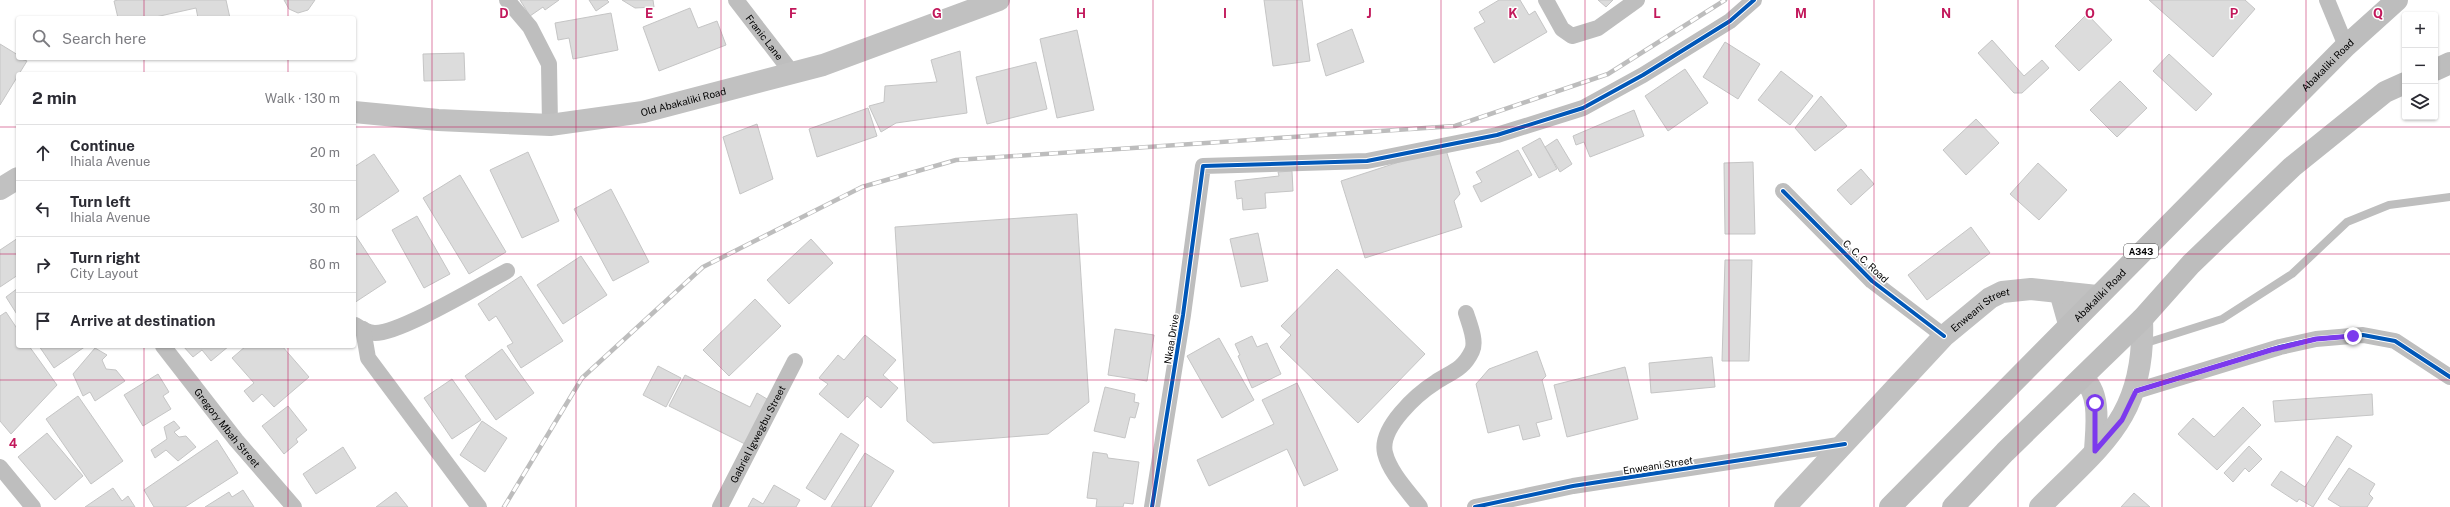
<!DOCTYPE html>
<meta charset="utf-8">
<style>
:root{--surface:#fff;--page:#f2f2f3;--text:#2b2b33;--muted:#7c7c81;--line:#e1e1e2}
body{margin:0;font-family:"Public Sans",sans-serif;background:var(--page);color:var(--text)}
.controls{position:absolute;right:12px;top:12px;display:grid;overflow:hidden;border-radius:4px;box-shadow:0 1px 3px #0004}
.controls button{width:36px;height:36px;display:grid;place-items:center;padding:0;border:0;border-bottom:1px solid var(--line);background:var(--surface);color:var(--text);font:20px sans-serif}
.stop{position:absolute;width:12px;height:12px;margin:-9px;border:3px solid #7c3aed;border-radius:50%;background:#fff}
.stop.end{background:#7c3aed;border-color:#fff;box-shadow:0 1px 4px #0008}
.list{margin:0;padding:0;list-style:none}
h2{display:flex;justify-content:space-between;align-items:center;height:52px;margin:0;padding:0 16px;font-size:17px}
h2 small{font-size:13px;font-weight:400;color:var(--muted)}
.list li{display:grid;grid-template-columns:26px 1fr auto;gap:12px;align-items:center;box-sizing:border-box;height:56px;padding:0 16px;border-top:1px solid var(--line)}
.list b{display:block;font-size:15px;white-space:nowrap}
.list p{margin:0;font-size:13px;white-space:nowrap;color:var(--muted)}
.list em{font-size:13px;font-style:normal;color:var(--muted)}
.icon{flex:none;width:22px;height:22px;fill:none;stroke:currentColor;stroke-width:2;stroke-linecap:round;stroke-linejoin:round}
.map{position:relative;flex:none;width:2450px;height:507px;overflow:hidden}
.search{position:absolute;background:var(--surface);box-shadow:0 1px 3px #0004;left:16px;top:16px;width:340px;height:44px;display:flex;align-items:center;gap:10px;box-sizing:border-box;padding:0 14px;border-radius:4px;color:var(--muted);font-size:15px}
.panel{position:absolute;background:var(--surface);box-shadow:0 1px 3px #0004;left:16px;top:72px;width:340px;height:276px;border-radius:4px}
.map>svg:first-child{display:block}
</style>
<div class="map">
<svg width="2450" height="507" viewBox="0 0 2450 507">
<rect width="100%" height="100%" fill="#fff"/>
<!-- building -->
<g fill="#dcdcdc" stroke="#c5c5c5">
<path d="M118 0H226L230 18H198L196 8 151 18H118L114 1Z"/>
<path d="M315 0 308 10 298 13 289 9 284 0Z"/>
<path d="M520 0H559L545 10 543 7 530 16Z"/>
<path d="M589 0H607L609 2 596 11Z"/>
<path d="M622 0H653L654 7 635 8Z"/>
<path d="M1264 0H1302L1310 61 1273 66Z"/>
<path d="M1499 0H1520L1529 15 1535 11 1547 32 1494 63 1474 28 1485 22 1479 12Z"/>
<path d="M1598 0H1613L1606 7Z"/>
<path d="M2149 0H2245L2255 9 2213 57Z"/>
<path d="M690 8 698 28 717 21 726 45 659 71 643 27Z"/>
<path d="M611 13 618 50 573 59 569 38 558 40 555 23Z"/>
<path d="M2087 14 2112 40 2079 71 2055 46Z"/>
<path d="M1352 29 1364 62 1326 76 1317 44Z"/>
<path d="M1077 30 1094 110 1057 118 1040 39Z"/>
<path d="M1992 40 2024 76 2042 60 2049 68 2022 93H2014L1978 53Z"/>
<path d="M1725 42 1760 64 1738 99 1703 77Z"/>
<path d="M0 44 18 55V58L27 61 0 105Z"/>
<path d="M960 51 967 113 896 123 881 132 869 106 884 102 885 86 937 82 931 60Z"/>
<path d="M464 53 465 80 424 81 423 54Z"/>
<path d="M2169 54 2212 94 2196 111 2153 71Z"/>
<path d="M1036 62 1047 109 987 124 976 77Z"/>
<path d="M1685 69 1708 103 1668 131 1645 96Z"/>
<path d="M1781 71 1813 96 1790 125 1758 100Z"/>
<path d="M2120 81 2147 108 2117 137 2090 110Z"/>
<path d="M1821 96 1847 126 1815 151 1795 128Z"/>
<path d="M868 108 877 136 817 157 809 129Z"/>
<path d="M1634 110 1644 136 1590 157 1584 142 1576 145 1573 136Z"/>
<path d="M1976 119 1999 143 1966 175 1943 150Z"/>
<path d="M757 124 773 179 740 194 723 137Z"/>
<path d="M1540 138 1557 169 1539 178 1522 148Z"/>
<path d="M1557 139 1572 164 1560 172 1545 147Z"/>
<path d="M1445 147 1460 194 1454 201 1462 227 1365 258 1341 181Z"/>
<path d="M1518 150 1532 175 1481 202 1473 186 1482 182 1476 172Z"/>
<path d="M528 152 559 221 522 238 490 170Z"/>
<path d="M374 154 399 191 356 220 354 217V167Z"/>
<path d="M1753 162 1755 234H1725L1724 163Z"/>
<path d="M2038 163 2067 190 2039 220 2010 194Z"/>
<path d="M1861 169 1874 184 1851 205 1837 190Z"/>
<path d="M1292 171 1293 191 1265 193 1266 208 1243 210 1242 198 1237 199 1235 181 1279 176 1278 172Z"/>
<path d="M460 175 506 252 469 274 423 198Z"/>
<path d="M611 189 649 262 613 281 574 209Z"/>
<path d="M1077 214 1089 402 1048 434 933 443 907 421 895 227Z"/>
<path d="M417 216 450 274 424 288 392 230Z"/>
<path d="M1971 227 1990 253 1927 300 1908 275Z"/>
<path d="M354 233 386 282 354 303Z"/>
<path d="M1258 233 1268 281 1241 287 1230 239Z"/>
<path d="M18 238V275L0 287V250Z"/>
<path d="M811 239 833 263 789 304 767 280Z"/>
<path d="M581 256 607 295 563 324 537 285Z"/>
<path d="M1725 260H1752L1749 361H1722Z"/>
<path d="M1337 269 1425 354 1358 423 1280 347 1291 335 1281 326Z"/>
<path d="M521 276 563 341 521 368 507 346 513 343 496 316 489 321 478 304Z"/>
<path d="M18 288V316L6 297Z"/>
<path d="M755 299 781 326 729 376 703 350Z"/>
<path d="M6 312 18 330V346H29L57 385 11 434 0 421V316Z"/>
<path d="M1115 329 1154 335 1147 381 1108 375Z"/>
<path d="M865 335 896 360 883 375 898 388 881 408 867 396 848 418 819 394 828 384 819 378 838 355 844 360Z"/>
<path d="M1252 336 1257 347 1267 343 1281 374 1252 388 1238 356 1240 355 1235 344Z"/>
<path d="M1219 338 1254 400 1222 418 1187 356Z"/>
<path d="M39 346H86L54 368Z"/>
<path d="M183 346H229L211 361 202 350 193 357Z"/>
<path d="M246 346H282L309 377 274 407 262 394 253 402 244 391 254 383 232 358Z"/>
<path d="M95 348 107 355 102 360 106 369 116 370 125 381 95 401 90 392 83 396 73 374Z"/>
<path d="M502 349 534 393 496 420 465 376Z"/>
<path d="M1537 351 1546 376 1542 380 1552 419 1536 423 1540 436 1523 440 1519 425 1488 433 1476 384 1489 369Z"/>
<path d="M1712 357 1715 387 1651 393 1649 363Z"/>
<path d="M658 366 681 378 666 407 643 395Z"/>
<path d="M1625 367 1638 419 1567 437 1554 385Z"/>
<path d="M158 374 169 392 163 396 171 409 143 426 124 395Z"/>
<path d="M685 375 750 407 757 393 767 399 745 444 669 406Z"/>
<path d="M452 379 481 420 452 439 424 398Z"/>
<path d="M1297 383 1338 470 1304 486 1287 449 1209 486 1197 460 1274 424 1262 400Z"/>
<path d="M1105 387 1135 394 1134 402 1139 403 1135 418 1130 417 1125 438 1094 431Z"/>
<path d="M2372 394 2373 415 2275 422 2273 401Z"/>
<path d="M78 396 123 461 91 484 46 419Z"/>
<path d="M288 406 307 430 296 439 298 442 284 454 262 426Z"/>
<path d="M2243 407 2261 425 2217 470 2178 434 2193 418 2214 437Z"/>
<path d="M174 421 180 428 174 432 179 437 186 436 196 447 178 461 166 450 155 458 151 450 167 439 164 427Z"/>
<path d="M482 421 507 438 485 472 460 455Z"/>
<path d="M47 433 83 476 55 500 18 457Z"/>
<path d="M841 433 859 445 825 500 806 488Z"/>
<path d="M2337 436 2352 446 2313 507 2299 499 2297 502 2271 485 2281 471 2305 487Z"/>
<path d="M217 440 238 473 185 507H154L144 490Z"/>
<path d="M2249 446 2262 459 2249 472 2245 468 2233 482 2224 473Z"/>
<path d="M343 447 356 468 316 494 303 474Z"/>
<path d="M1093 452 1107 454 1108 458 1139 462 1133 504 1124 503 1123 507H1096L1097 499 1087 498Z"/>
<path d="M865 453 894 471 871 507H831Z"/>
<path d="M2349 468 2375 484 2369 494 2373 498 2367 507H2341L2328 499Z"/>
<path d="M774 485 800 500 796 507H748L753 498 763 504Z"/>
<path d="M113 488 122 501 128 496 135 507H85Z"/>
<path d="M243 490 254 507H205L229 492 232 497Z"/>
<path d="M396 492 408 507H376Z"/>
<path d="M2134 493 2150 507H2121Z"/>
</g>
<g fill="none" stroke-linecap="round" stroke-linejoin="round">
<!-- lane -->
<path stroke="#bebebe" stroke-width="8" d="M2143 344 2222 319 2292 274 2347 222 2389 205 2450 197"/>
<!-- street -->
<g stroke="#bebebe" stroke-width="16">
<path d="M507 0 530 27 549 64 550 125"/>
<path id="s1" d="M736 0 793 74"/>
<path d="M1546 0 1562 29 1572 36 1598 28 1637 0"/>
<path d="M2327 0 2346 46"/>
<path d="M1783 191 1872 281 1944 336"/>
<path d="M355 325C361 329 368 333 375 333 401 333 480 285 507 271"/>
<path d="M363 329 368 358 479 507"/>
<path id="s2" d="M163 346 236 440 294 507"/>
<path d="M2136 391 2280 347 2316 339 2363 335 2395 341 2450 377"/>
<path d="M0 467 33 507"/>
<path id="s3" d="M720 507 795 361"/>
<path d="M1152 507 1183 315 1203 166 1367 161 1497 135 1583 108 1643 75 1730 21 1754 0"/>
<path d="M1420 507C1408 491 1390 473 1385 453 1379 428 1417 394 1436 382 1451 372 1463 370 1472 351 1477 341 1469 323 1466 313"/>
<path d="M1475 507 1573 486 1845 444"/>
</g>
<!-- secondary -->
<g stroke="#c1c1c1" stroke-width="22">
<path id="s4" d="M354 112 438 120 550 125 643 112 823 65 999 0"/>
<path d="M0 189 18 178"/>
<path d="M2060 292 2069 324"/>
<path d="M2082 378C2102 392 2096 429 2095 451"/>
<path id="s5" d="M1785 507 1944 336 1990 298 2002 292 2031 289 2097 296"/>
<path d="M2040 507C2102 444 2146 417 2142 319"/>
</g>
<!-- highway -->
<g stroke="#bdbdbd" stroke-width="22">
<path d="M2435 70 2450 63"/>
<path id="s6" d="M1890 507 2346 46 2397 0"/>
<path d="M1953 507 2005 452 2142 319 2191 264 2292 167 2385 92 2405 83"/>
</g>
<!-- rail casing -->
<g stroke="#bdbdbd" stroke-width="4.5">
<path id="rail" d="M504 507 582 378 703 267 862 187 956 160 1455 126 1608 74 1725 0"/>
</g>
<!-- rail -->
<use href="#rail" stroke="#fff" stroke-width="3" stroke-dasharray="9" stroke-linecap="butt"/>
<!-- cycleway casing -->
<g stroke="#fff" stroke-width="6">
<g id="cycleway">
<path d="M1783 191 1872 281 1944 336"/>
<path d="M2136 391 2280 347 2316 339 2363 335 2395 341 2450 377"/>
<path d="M1152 507 1183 315 1203 166 1367 161 1497 135 1583 108 1643 75 1730 21 1754 0"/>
<path d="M1475 507 1573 486 1845 444"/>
</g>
</g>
<!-- cycleway -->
<use href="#cycleway" stroke="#0057b8" stroke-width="4"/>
</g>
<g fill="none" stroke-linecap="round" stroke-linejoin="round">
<!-- route -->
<path stroke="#7c3aed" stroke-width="5" d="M2095 403V451L2122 420 2136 391 2271 350 2316 339 2353 336"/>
</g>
<!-- grid -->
<path fill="none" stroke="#c2185b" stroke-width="1" stroke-opacity="0.55" d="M144 0V18M288 0V18M432 0V507M576 0V507M721 0V507M865 0V507M1009 0V507M1153 0V507M1297 0V507M1441 0V507M1585 0V507M1729 0V507M1874 0V507M2018 0V507M2162 0V507M2306 0V507M144 58V74M288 58V74M0 127H18M354 127H2450M0 254H18M354 254H2450M144 346V507M288 346V507M0 380H2450"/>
<g text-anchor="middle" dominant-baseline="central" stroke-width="3" stroke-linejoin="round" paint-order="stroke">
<!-- shield labels -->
<rect fill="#fff" stroke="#4c4c4c" stroke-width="1" x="2124" y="244" width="34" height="14" rx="3"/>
<g font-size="9" font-weight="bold" fill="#000">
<text x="2141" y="251">A343</text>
</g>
<!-- street labels -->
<g font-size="10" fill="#000" stroke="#fff">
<text stroke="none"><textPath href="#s1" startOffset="47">Franic Lane</textPath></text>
<text stroke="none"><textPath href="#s6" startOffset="622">Abakaliki Road</textPath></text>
<text stroke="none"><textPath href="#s4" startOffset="332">Old Abakaliki Road</textPath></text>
<text transform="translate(1866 261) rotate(43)">C. C. C. Road</text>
<text stroke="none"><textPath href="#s6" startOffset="298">Abakaliki Road</textPath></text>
<text stroke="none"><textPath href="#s5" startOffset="279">Enweani Street</textPath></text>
<text transform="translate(1171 339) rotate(-81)">Nkaa Drive</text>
<text stroke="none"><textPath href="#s2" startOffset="104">Gregory Mbah Street</textPath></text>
<text stroke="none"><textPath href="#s3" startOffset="82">Gabriel Igwegbu Street</textPath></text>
<text transform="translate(1658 465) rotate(-9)">Enweani Street</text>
</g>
</g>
<g font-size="13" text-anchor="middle" font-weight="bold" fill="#c2185b" stroke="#fff" stroke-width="3" stroke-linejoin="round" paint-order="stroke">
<text x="504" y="18">D</text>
<text x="649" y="18">E</text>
<text x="793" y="18">F</text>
<text x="937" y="18">G</text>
<text x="1081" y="18">H</text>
<text x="1225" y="18">I</text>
<text x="1369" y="18">J</text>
<text x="1513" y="18">K</text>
<text x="1657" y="18">L</text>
<text x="1801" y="18">M</text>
<text x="1946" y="18">N</text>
<text x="2090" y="18">O</text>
<text x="2234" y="18">P</text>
<text x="2378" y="18">Q</text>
<text x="13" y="448">4</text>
</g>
</svg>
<div class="controls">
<button>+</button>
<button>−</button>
<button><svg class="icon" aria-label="layers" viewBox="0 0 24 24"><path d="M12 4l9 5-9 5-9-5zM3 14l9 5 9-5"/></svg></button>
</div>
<div class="stop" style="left:2095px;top:403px"></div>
<div class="stop end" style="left:2353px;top:336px"></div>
<div class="search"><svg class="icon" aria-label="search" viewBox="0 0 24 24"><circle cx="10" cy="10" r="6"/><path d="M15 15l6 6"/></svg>Search here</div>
<section class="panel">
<h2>2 min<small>Walk · 130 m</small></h2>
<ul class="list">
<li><svg class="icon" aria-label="ahead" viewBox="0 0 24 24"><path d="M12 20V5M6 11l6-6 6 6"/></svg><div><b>Continue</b><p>Ihiala Avenue</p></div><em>20 m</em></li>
<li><svg class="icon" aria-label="left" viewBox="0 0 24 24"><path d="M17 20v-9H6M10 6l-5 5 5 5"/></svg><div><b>Turn left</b><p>Ihiala Avenue</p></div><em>30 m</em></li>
<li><svg class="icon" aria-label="right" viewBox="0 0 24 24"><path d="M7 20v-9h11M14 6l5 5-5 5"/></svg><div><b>Turn right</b><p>City Layout</p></div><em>80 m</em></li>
<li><svg class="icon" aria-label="arrive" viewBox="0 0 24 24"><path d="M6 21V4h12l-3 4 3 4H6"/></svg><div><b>Arrive at destination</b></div></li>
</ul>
</section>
</div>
